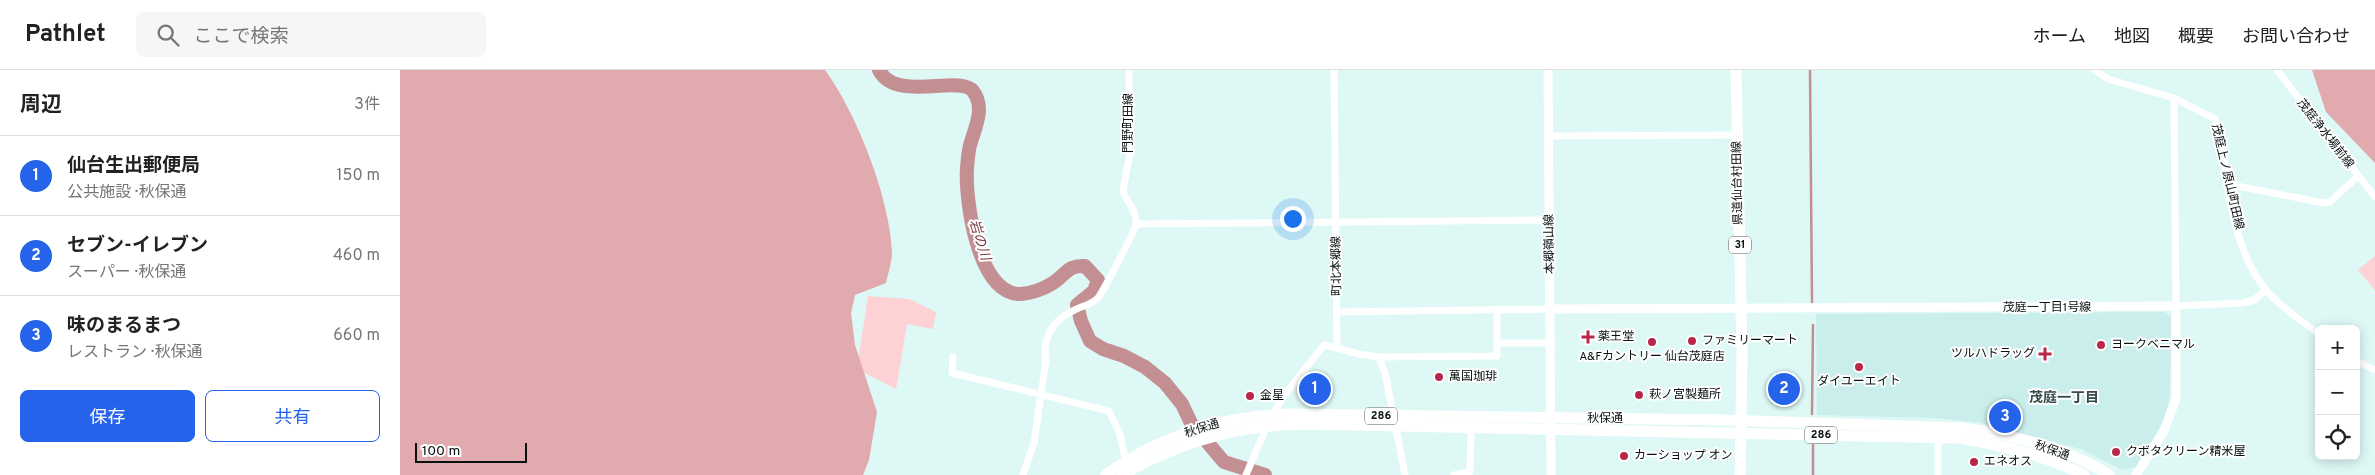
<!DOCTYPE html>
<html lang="ja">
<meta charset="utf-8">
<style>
:root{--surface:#fff;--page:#f6f6f6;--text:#222;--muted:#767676;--line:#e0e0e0;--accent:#2563eb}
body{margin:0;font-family:Overpass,"Noto Sans JP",sans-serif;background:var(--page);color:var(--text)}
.controls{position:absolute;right:15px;bottom:15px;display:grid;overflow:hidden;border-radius:8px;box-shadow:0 2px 12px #0003}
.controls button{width:45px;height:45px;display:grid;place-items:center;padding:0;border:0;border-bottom:1px solid var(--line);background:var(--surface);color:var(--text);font:25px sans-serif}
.scale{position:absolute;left:15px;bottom:12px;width:112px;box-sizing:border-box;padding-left:5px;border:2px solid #081110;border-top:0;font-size:14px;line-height:18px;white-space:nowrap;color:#081110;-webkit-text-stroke:4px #fefefe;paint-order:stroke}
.you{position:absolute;left:892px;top:148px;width:18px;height:18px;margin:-12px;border:4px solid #fff;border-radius:50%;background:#1a73e8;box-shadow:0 0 0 8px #1a73e833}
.badge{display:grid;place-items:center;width:32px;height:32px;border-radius:50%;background:var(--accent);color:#fff;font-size:16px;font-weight:700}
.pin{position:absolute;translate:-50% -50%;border:2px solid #fff;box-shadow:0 1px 5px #0006}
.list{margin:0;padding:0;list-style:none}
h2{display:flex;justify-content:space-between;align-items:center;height:65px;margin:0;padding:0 20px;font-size:21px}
h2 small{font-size:16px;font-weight:400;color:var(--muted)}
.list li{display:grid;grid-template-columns:32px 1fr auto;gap:15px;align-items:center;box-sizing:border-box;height:80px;padding:0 20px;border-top:1px solid var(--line)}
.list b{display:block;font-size:19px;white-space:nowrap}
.list p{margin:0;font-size:16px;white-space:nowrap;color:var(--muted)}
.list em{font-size:16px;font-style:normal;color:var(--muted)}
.actions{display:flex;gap:10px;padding:15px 20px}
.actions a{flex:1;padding:11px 0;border:1px solid var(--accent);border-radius:8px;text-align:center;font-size:18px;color:var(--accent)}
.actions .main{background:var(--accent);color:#fff}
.icon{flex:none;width:28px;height:28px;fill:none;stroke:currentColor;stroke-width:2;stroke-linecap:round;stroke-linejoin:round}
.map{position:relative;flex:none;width:1975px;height:405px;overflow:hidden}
header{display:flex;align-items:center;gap:30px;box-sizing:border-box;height:70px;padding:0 25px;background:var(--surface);border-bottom:1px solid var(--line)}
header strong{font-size:24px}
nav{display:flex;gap:28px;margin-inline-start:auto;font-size:18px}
.search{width:350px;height:45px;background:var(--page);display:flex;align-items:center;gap:12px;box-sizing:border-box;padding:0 18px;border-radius:8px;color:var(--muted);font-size:19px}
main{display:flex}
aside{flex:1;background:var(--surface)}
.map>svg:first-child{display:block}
</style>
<header>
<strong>Pathlet</strong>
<div class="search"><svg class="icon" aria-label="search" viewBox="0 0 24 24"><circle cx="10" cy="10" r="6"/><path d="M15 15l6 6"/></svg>ここで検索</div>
<nav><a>ホーム</a><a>地図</a><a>概要</a><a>お問い合わせ</a></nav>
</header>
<main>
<aside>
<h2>周辺<small>3件</small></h2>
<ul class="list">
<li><span class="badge">1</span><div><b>仙台生出郵便局</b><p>公共施設 · 秋保通</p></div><em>150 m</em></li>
<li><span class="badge">2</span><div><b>セブン-イレブン</b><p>スーパー · 秋保通</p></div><em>460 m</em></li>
<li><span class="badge">3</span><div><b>味のまるまつ</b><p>レストラン · 秋保通</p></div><em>660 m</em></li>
</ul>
<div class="actions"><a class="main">保存</a><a>共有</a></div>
</aside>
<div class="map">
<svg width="1975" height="405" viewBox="0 0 1975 405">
<rect width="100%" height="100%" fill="#ddf8f5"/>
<!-- built -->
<path fill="#caeeeb" d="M1765 242 1771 247 1770 323 1766 347 1736 397 1722 400 1681 379 1576 352 1535 348 1417 345 1416 244Z"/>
<!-- green -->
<g fill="#fed1d4">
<path d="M1975 186V220L1958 200Z"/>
<path d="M468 226 509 229 536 242 533 259 507 254 496 319 457 299Z"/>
</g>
<!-- forest -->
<g fill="#e1aaae">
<path d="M0 0H425C457 44 490 128 492 183 492 192 488 204 486 213L455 225 451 243 455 275 477 342 469 390 463 405H0Z"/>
<path d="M1912 0H1975V93L1926 42Z"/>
</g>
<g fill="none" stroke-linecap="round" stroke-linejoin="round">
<!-- stream -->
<g stroke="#c48f93" stroke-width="2.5">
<path d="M1410 0 1412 232"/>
<path d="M1412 344 1413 255"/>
<path d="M1413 375V405"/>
</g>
<!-- river -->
<path stroke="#c48f93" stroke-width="14" d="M479 0C495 33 560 4 573 21 585 37 576 55 571 72 568 80 568 89 567 98 565 129 577 221 618 224 631 224 647 218 657 210 668 201 670 195 685 196L698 210 694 221 677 235 681 251 690 271 703 279 724 286 745 297 765 313 782 334 791 353 824 392 865 405"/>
<!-- minor -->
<g stroke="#fff" stroke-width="7">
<path d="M934 0 937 278 959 284 979 287 985 303 1005 405"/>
<path d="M1695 0 1708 9 1774 28 1815 49C1823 70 1824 91 1827 113 1832 148 1843 192 1866 220 1881 237 1900 250 1919 264"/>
<path d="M1877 0 1975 127"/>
<path d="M1774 28 1776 236 1843 233 1854 230 1866 220"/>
<path d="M1150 66 1337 65"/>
<path d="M1827 114 1924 133 1930 132 1958 106"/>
<path d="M737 154 1150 150"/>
<path d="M938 242 1151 239"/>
<path d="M1097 273H1152"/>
<path d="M553 287 552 303 709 341 720 364 724 384"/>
<path d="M979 287 1097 286V240"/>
<path d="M1956 291 1975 300"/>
<path d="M872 346 883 327 924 275 937 278"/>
<path d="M1538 368V405"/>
<path d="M623 405 634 373 646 290C642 270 652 251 671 242 680 236 690 236 698 228 704 219 736 160 736 154 737 140 727 133 723 121L730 82 729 0"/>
<path d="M846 405 867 356"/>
<path d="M1054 405 1070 402 1071 358"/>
</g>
<!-- tertiary -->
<g stroke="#fff" stroke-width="9">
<path d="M1148 0 1151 405"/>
<path d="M1151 239 1776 236V329L1763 363 1736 405"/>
</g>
<!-- primary -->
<path stroke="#fff" stroke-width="11" d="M1336 0 1342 287 1340 405"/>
<!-- trunk -->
<g stroke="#fff" stroke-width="11">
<path d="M706 405C757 367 824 346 888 344L1325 350 1562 358C1609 364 1669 379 1709 405"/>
<path d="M722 405C779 372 839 355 904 354L1558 368C1603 375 1644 385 1684 405"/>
</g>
</g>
<!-- markers -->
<g fill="#b82749" stroke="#fefefe" stroke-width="2">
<path d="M1185.5 259.5h5v5h5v5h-5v5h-5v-5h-5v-5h5z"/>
<circle cx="1292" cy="271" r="5"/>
<circle cx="1252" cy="272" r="5"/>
<circle cx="1701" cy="275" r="5"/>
<path d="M1642.5 276.5h5v5h5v5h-5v5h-5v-5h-5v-5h5z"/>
<circle cx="1459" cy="297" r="5"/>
<circle cx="1039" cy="307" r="5"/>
<circle cx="1239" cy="325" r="5"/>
<circle cx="850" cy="326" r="5"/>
<circle cx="1716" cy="382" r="5"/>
<circle cx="1224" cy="386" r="5"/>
<circle cx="1574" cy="392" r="5"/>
</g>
<g text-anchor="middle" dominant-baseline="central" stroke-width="4" stroke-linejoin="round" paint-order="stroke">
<!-- shield labels -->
<g fill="#fefefe" stroke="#525857" stroke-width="1">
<rect x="1329" y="166.5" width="22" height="17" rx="4"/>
<rect x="965" y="337.5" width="32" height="17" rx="4"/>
<rect x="1405" y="356.5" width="32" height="17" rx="4"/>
</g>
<g font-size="11" font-weight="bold" fill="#081110">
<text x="1340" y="175">31</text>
<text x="981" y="346">286</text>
<text x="1421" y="365">286</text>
</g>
<!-- street labels -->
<g font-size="12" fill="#081110" stroke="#fefefe">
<text transform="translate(729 53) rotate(-90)">門野町田線</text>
<text transform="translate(1925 64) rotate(52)">茂庭浄水場前線</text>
<text transform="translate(1827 107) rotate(77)">茂庭上ノ原山町田線</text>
<text transform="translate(1338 113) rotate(-91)">県道仙台村田線</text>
<text transform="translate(1150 174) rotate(-91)">本郷嶺山線</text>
<text transform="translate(937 196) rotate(-91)">町北本郷線</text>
<text x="1647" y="238">茂庭一丁目1号線</text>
<text x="1205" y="349">秋保通</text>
<text transform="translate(802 359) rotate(-17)">秋保通</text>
<text transform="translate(1652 381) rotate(20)">秋保通</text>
</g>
<!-- poi labels -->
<g font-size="12" fill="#081110" stroke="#fefefe" text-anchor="start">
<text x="1198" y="267">薬王堂</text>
<text x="1302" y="271">ファミリーマート</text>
<text x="1711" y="275">ヨークベニマル</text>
<text x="1635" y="284" text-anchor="end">ツルハドラッグ</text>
<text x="1252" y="287" text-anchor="middle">A&amp;Fカントリー 仙台茂庭店</text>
<text x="1049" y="307">萬国珈琲</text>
<text x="1459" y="312" text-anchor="middle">ダイユーエイト</text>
<text x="1249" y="325">萩ノ宮製麺所</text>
<text x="860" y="326">金星</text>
<text x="1726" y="382">クボタクリーン精米屋</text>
<text x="1234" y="386">カーショップ オン</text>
<text x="1584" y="392">エネオス</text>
</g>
<!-- water labels -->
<g font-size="14" font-style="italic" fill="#7e3943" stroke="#fefefe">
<text transform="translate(579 170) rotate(73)">岩の川</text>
</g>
<!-- neighbourhood labels -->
<g font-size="14" font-weight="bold" fill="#354c4a" stroke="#fefefe">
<text x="1664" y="328">茂庭一丁目</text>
</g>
</g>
</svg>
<div class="controls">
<button>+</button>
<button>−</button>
<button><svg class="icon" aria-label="locate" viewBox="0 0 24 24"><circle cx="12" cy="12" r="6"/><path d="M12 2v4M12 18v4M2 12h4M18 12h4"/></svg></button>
</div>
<div class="scale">100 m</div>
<div class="you"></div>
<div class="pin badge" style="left:915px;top:319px">1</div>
<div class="pin badge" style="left:1384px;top:319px">2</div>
<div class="pin badge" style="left:1605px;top:347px">3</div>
</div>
</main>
